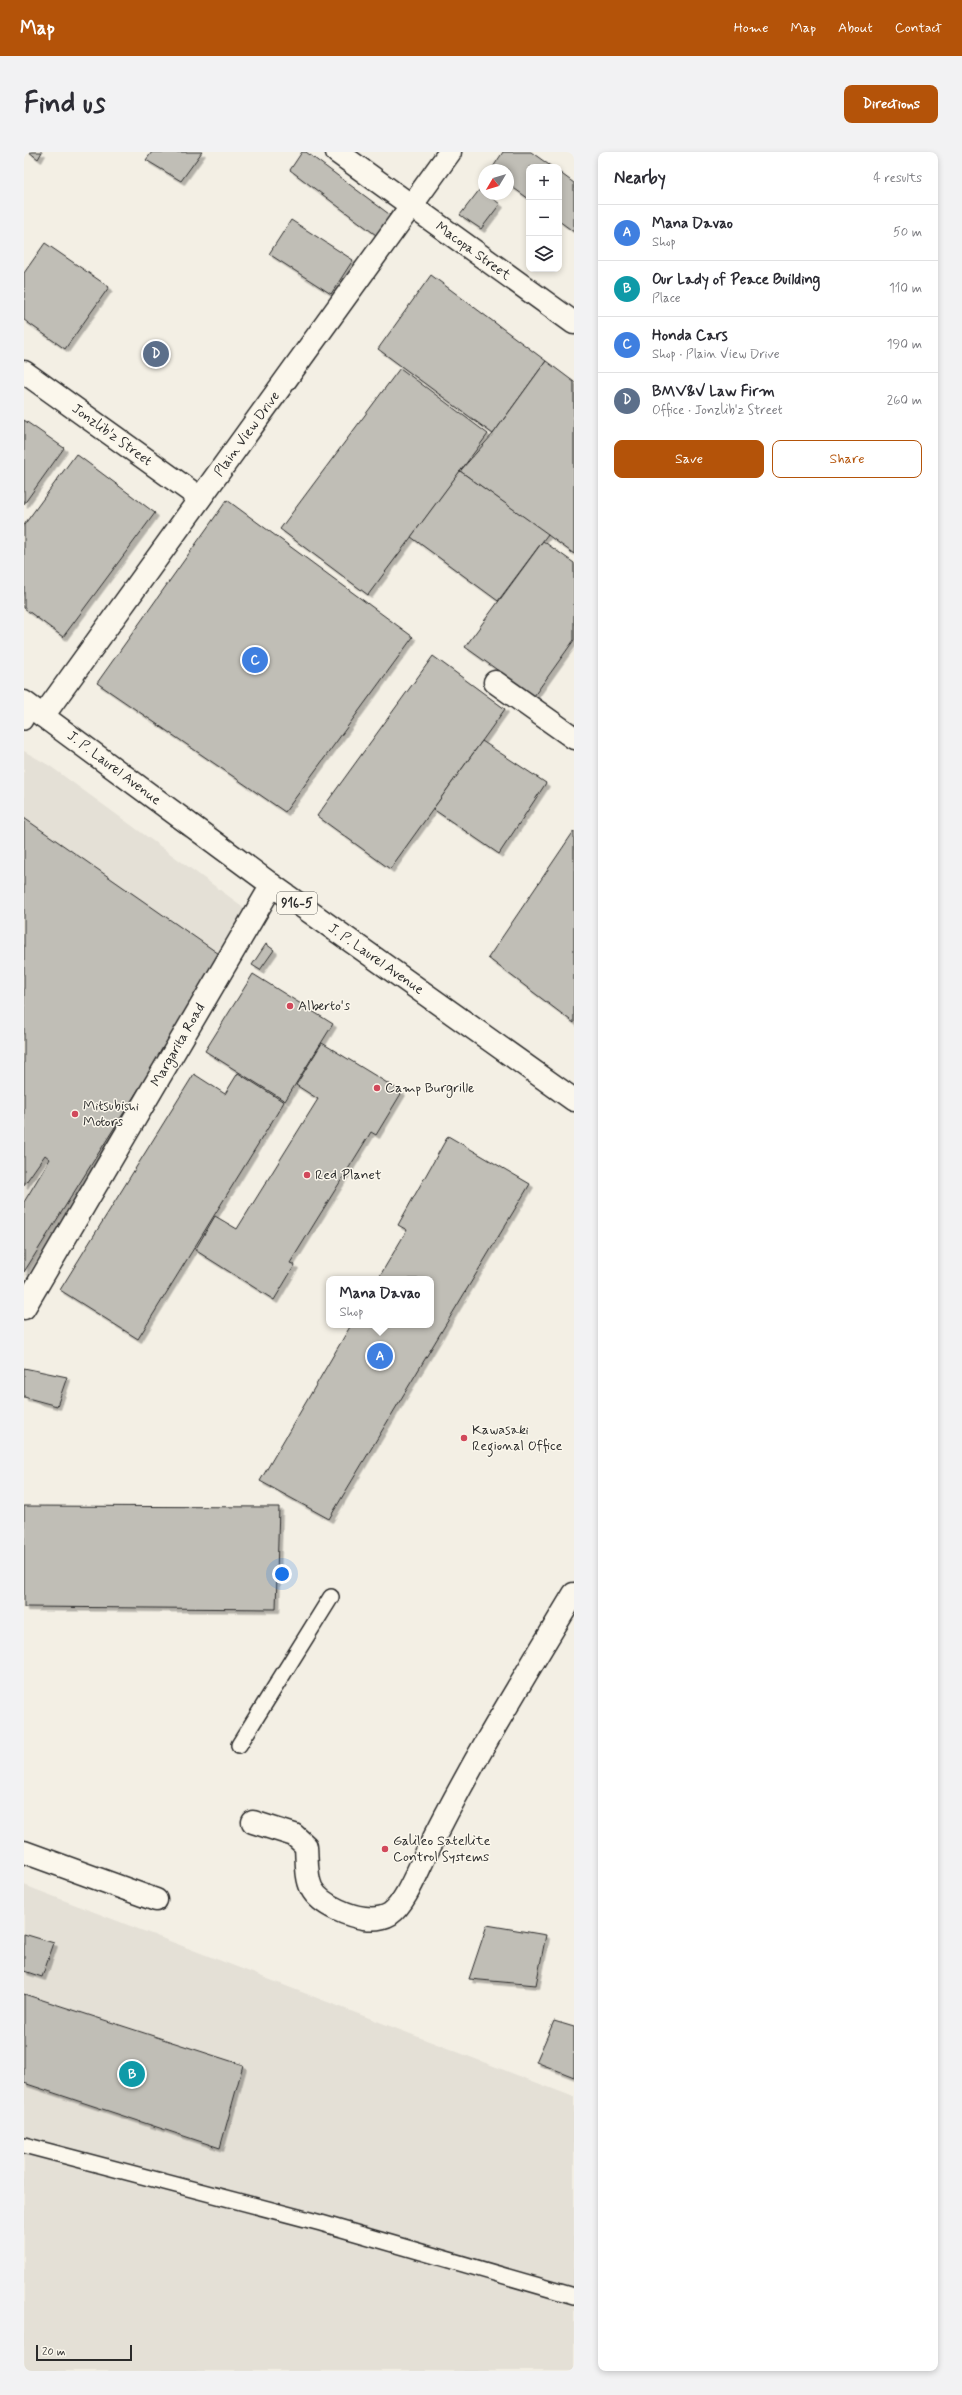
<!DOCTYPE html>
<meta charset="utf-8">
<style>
:root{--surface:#fff;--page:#f2f2f3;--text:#2b2b33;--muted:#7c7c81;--line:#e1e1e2;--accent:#b45309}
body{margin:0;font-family:Mynerve,sans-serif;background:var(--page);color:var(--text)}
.controls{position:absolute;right:12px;top:12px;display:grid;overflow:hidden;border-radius:8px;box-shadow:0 2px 6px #0003}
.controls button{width:36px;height:36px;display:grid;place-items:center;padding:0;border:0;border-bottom:1px solid var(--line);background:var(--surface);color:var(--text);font:20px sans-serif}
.compass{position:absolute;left:454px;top:12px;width:36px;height:36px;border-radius:50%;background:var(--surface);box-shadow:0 2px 6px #0003;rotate:232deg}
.scale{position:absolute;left:12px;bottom:10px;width:96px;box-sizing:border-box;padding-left:4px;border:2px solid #2b2b2b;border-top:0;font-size:11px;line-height:14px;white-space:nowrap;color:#2b2b2b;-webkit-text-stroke:3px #fbf7ec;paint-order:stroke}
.you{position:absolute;left:258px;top:1422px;width:14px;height:14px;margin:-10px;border:3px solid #fff;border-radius:50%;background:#1a73e8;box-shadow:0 0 0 6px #1a73e833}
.badge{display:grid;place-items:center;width:26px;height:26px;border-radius:50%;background:var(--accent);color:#fff;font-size:13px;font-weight:700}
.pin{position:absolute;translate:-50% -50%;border:2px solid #fff;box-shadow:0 1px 4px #0006}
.popup{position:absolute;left:302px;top:1124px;width:108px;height:52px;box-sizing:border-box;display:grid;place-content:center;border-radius:8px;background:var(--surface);filter:drop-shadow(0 1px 3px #0005);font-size:13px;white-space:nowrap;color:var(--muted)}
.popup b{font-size:15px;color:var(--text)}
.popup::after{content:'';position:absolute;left:50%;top:100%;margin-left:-8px;border:8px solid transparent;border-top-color:var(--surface)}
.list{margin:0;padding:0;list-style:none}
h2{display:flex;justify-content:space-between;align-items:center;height:52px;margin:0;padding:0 16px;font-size:17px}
h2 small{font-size:13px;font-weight:400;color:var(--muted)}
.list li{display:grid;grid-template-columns:26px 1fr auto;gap:12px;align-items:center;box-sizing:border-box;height:56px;padding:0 16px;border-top:1px solid var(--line)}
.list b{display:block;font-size:15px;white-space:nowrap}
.list p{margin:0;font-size:13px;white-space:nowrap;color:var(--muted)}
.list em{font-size:13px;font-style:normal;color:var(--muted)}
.actions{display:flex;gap:8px;padding:12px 16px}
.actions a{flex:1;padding:9px 0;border:1px solid var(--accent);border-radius:8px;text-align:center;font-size:14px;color:var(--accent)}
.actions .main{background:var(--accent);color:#fff}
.icon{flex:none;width:22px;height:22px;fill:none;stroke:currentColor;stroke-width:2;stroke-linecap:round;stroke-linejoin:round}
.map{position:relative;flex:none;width:550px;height:2219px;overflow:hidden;border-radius:8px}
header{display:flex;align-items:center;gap:24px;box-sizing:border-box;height:56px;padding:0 20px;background:var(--accent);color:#fff}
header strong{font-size:19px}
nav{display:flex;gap:22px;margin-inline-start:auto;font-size:14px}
.intro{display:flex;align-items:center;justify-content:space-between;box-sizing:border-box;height:96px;padding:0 24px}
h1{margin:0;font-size:28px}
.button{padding:10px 18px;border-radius:8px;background:var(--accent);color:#fff;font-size:14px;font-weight:700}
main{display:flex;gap:24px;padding:0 24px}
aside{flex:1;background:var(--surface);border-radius:8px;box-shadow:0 2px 6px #0003}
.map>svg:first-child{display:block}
</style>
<header>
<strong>Map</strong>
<nav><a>Home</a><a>Map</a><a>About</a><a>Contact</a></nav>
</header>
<div class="intro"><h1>Find us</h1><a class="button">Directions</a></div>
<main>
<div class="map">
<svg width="550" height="2219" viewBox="0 0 550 2219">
<defs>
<filter id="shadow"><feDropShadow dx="3.5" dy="3.5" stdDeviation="0" flood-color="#0004"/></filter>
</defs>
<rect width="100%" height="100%" fill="#f3efe4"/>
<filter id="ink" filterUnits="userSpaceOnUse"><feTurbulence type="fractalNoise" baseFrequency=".025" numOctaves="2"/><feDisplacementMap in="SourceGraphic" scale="8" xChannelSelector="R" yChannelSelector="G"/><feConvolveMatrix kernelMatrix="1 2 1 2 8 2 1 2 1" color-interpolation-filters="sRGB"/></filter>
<g filter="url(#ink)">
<!-- built -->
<g fill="#e4e0d6">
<path d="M0 599 26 614 225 759 0 1126Z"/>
<path d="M0 1733 550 1945V2219H0Z"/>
</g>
<!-- building -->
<g fill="#c0beb6" stroke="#2b2b2b" filter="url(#shadow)">
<path d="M5 0H18L14 7Z"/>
<path d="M128 0H178L157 29 122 8Z"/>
<path d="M278 0H282L369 65 356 86 266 18Z"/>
<path d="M479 0H507L528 15H505V47L484 32V18H467Z"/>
<path d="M535 20 550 31V80L535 69Z"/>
<path d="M456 37 476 52 457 77 436 63Z"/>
<path d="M267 68 329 108 307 142 245 102Z"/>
<path d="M21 91 85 135 41 197 0 168V121Z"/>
<path d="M407 123 522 209 469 282 354 197Z"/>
<path d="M522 209 550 230V402L436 319 469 282Z"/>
<path d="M376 216 464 282 344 443 256 377Z"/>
<path d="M0 268 40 296 0 352Z"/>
<path d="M52 302 131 361 39 485 0 456V373Z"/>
<path d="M436 319 524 382 474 449 387 385Z"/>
<path d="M203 348 389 485 261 660 73 531Z"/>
<path d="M519 389 550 411V488L510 544 441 495Z"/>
<path d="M409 504 481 557 366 717 293 664Z"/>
<path d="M458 589 522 631 475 702 409 657Z"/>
<path d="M0 666 198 804 0 1120V1050L26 1007 21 1003 0 1033Z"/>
<path d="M550 679V871L464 806Z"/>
<path d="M242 792 250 798 236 818 228 813Z"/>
<path d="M229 822 309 872 261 949 181 899Z"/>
<path d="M298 891 378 940 352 983 347 980 266 1111 271 1113 250 1148 171 1098 191 1064 213 1077 294 947 272 933Z"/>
<path d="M214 921 260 950 114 1187 36 1138 170 922 201 942Z"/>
<path d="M424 984 506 1032 305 1367 236 1329 327 1173H407V1127H354L383 1078 374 1073Z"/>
<path d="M0 1216 43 1225 33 1254 0 1245Z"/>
<path d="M0 1354 255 1355 252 1457 0 1455Z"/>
<path d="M463 1773 522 1783 512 1833 445 1827Z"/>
<path d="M0 1782 30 1791 18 1825 0 1819Z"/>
<path d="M0 1842 219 1913 196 1996 0 1931Z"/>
<path d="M530 1869 550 1875V1925L512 1910Z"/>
</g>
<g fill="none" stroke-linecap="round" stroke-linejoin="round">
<!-- service casing -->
<g stroke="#2b2b2b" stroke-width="18">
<g id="service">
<path d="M0 570 8 556"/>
<path d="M215 1593 307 1445"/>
<path d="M0 1993 297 2071 550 2144"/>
</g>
</g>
<!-- minor casing -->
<g stroke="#2b2b2b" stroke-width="25">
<g id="minor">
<path d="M313 0 550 171"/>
<path d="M0 220 176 346"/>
<path d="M471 530 550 586"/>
<path d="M19 564 426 0"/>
<path d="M0 1156 248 733"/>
<path d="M229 1670 270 1683 282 1694C284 1728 280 1742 314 1758 329 1765 351 1771 366 1762 382 1751 394 1717 403 1700 447 1611 499 1527 550 1442"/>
<path d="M0 1700 132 1748"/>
</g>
</g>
<!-- primary casing -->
<g stroke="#2b2b2b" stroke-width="25">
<path id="primary" d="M0 550 248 733 550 948"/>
</g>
<!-- service -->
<use href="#service" stroke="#fbf7ec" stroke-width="15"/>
<!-- minor -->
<use href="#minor" stroke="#fbf7ec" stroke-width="22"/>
<!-- primary -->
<use href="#primary" stroke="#fbf7ec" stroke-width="22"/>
</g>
</g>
<!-- markers -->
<g fill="#d1495b" stroke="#fbf7ec" stroke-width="1.5">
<circle cx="266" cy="854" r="4"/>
<circle cx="353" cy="936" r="4"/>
<circle cx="51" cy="962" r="4"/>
<circle cx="283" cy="1023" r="4"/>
<circle cx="440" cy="1286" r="4"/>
<circle cx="361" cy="1697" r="4"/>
</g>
<g text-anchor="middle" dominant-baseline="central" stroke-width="3" stroke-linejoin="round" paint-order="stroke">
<!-- shield labels -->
<rect fill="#fbf7ec" stroke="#696865" stroke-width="1" x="253" y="740" width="40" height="22" rx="3"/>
<g font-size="13" font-weight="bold" fill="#2b2b2b">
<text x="273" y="751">916-5</text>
</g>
<!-- street labels -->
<g font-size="14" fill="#2b2b2b" stroke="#fbf7ec">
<text transform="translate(449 99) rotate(36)">Macopa Street</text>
<text transform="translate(223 282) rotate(-54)">Plain View Drive</text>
<text transform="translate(88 283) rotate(36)">Jonzlib'z Street</text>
<text transform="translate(90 616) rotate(37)">J. P. Laurel Avenue</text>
<text transform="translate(352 807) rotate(35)">J. P. Laurel Avenue</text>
<text transform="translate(154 893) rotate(-60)">Margarita Road</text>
</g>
<!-- poi labels -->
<g font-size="14" fill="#2b2b2b" stroke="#fbf7ec" text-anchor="start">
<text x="274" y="854">Alberto's</text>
<text x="361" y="936">Camp Burgrille</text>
<text x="59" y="954">Mitsubishi<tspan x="59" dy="16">Motors</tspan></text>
<text x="291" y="1023">Red Planet</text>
<text x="448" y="1278">Kawasaki<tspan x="448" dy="16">Regional Office</tspan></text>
<text x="369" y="1689">Galileo Satellite<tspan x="369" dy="16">Control Systems</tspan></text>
</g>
</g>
</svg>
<div class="controls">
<button>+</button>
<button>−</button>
<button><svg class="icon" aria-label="layers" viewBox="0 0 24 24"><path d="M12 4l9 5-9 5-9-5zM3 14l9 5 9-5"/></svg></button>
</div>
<svg class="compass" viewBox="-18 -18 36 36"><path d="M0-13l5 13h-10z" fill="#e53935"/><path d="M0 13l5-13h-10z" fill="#7c7c81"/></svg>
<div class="scale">20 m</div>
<div class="you"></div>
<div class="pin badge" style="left:356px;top:1204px;background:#3f7fe0">A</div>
<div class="popup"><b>Mana Davao</b>Shop</div>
<div class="pin badge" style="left:108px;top:1922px;background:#0f9aa8">B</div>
<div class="pin badge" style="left:231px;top:508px;background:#3f7fe0">C</div>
<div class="pin badge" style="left:132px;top:202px;background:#5c6f8a">D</div>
</div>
<aside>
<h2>Nearby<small>4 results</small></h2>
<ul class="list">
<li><span class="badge" style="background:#3f7fe0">A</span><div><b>Mana Davao</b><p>Shop</p></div><em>50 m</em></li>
<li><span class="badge" style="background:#0f9aa8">B</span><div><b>Our Lady of Peace Building</b><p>Place</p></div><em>110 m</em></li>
<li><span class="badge" style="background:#3f7fe0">C</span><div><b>Honda Cars</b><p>Shop · Plain View Drive</p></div><em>190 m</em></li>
<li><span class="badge" style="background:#5c6f8a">D</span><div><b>BMV&amp;V Law Firm</b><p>Office · Jonzlib'z Street</p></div><em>260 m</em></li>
</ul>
<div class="actions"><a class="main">Save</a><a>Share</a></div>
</aside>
</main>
